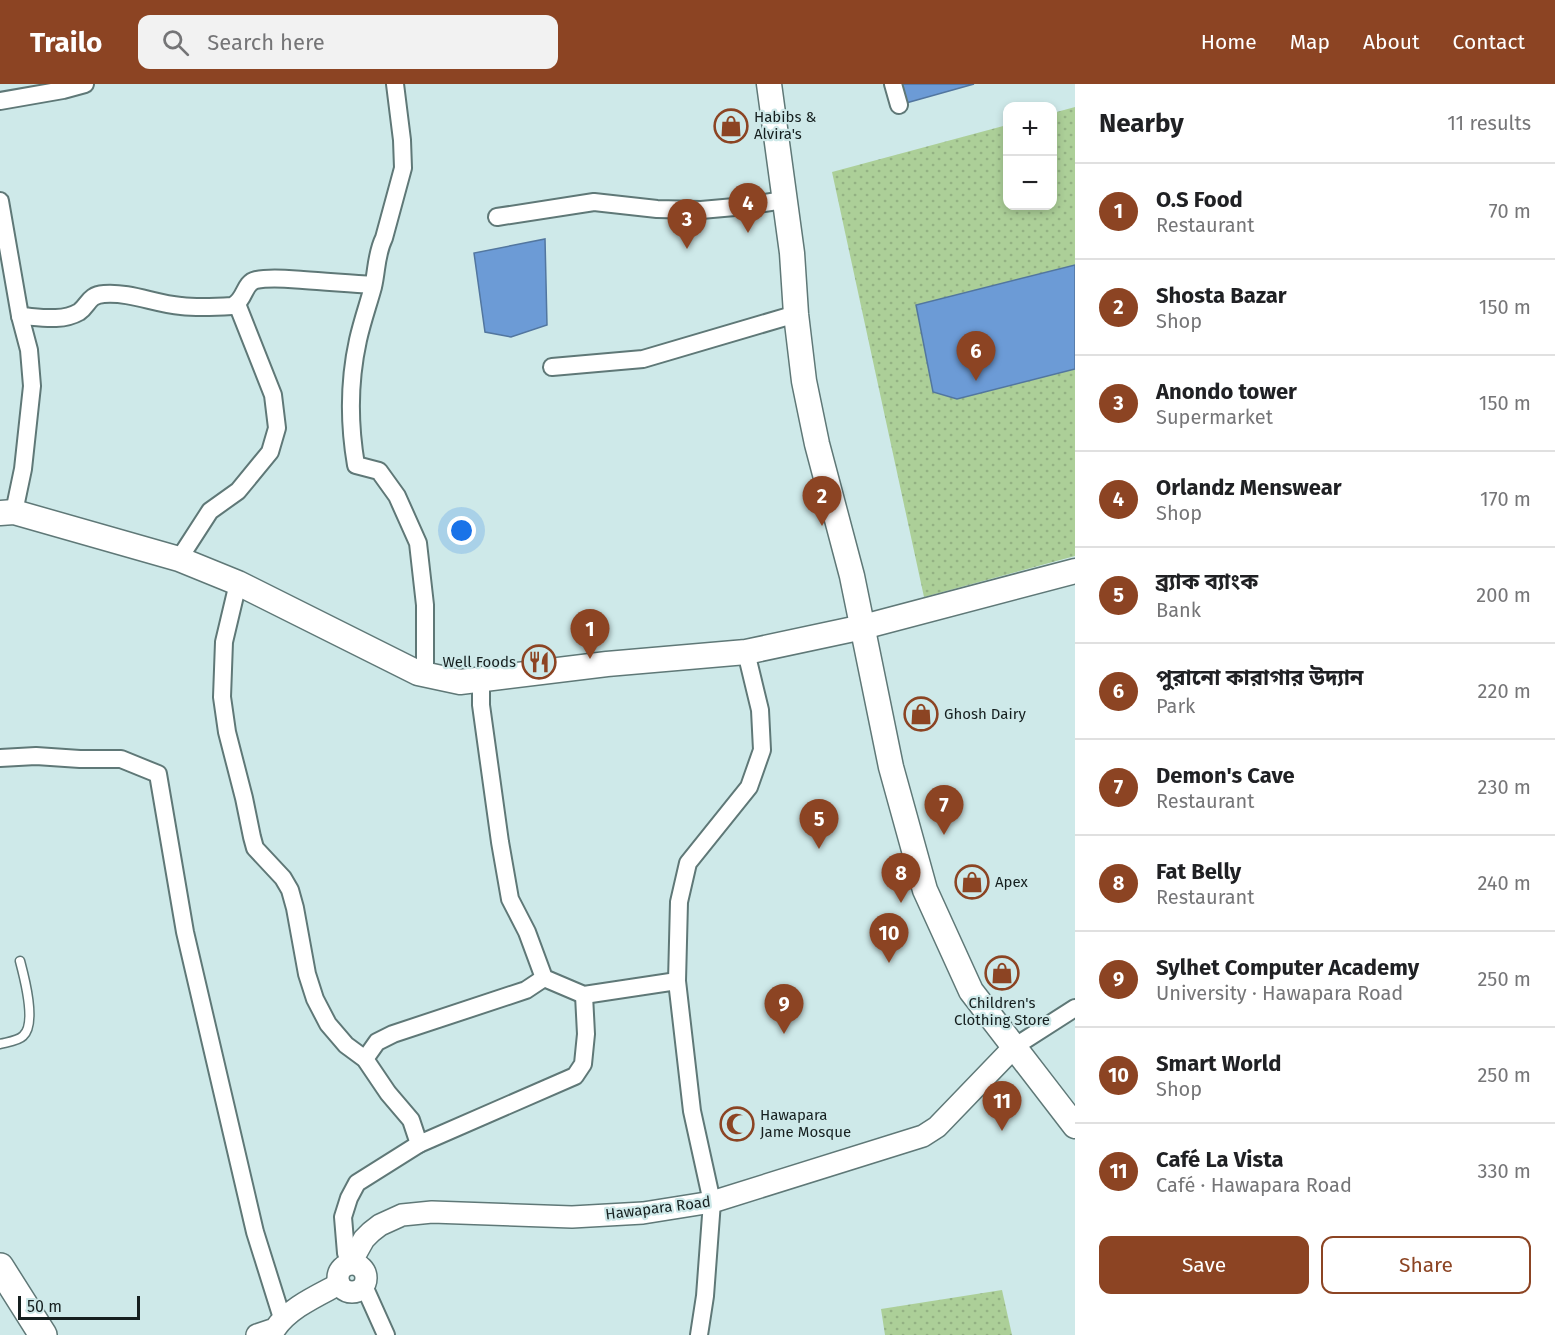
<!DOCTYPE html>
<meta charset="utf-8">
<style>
:root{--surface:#fff;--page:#f2f2f2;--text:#202124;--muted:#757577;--line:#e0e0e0;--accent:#8c4423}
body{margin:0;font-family:"Fira Sans","Noto Sans Bengali",sans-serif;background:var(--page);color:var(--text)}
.controls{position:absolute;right:18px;top:18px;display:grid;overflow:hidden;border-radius:12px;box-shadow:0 3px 9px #0003}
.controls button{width:54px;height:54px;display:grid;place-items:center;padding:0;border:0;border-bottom:2px solid var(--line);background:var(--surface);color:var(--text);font:30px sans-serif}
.scale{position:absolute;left:18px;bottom:15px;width:122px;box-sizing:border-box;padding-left:6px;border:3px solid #151f1f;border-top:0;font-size:16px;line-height:21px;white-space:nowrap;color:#151f1f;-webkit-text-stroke:4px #cee9e9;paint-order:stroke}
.you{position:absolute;left:462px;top:447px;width:21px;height:21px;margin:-15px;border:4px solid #fff;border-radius:50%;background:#1a73e8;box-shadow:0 0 0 9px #1a73e833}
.badge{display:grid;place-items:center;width:39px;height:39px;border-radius:50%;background:var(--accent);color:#fff;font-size:20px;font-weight:700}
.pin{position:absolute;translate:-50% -50px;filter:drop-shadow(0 2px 3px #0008)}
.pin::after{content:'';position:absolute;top:32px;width:21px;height:18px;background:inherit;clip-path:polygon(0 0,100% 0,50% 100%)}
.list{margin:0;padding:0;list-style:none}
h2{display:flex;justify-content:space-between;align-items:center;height:78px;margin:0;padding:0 24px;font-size:26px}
h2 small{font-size:20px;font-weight:400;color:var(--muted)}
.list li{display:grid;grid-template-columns:39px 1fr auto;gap:18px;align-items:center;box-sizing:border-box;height:96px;padding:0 24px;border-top:2px solid var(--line)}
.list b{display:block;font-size:22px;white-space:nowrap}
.list p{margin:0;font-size:20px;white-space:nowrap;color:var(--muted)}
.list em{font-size:20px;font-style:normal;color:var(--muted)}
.actions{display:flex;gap:12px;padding:18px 24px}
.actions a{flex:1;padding:14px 0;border:2px solid var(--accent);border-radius:12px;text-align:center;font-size:21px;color:var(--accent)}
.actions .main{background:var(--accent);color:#fff}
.icon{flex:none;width:33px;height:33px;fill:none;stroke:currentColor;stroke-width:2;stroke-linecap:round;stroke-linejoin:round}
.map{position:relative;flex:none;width:1075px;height:1251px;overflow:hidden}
header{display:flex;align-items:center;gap:36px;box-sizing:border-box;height:84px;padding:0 30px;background:var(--accent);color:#fff}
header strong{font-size:28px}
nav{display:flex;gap:33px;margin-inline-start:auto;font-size:21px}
.search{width:420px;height:54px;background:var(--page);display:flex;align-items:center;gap:15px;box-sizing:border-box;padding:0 21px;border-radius:12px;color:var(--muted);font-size:22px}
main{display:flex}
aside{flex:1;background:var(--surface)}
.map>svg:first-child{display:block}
</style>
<header>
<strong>Trailo</strong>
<div class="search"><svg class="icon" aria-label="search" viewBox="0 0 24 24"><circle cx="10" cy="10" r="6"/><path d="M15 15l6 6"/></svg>Search here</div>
<nav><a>Home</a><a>Map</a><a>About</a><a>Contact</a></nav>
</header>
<main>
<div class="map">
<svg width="1075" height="1251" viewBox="0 0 1075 1251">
<defs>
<pattern id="park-dots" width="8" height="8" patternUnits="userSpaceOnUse" patternTransform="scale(1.5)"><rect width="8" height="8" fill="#accf98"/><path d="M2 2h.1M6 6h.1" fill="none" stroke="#93b183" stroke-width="1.8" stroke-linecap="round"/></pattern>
</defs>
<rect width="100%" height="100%" fill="#cee9e9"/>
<!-- park -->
<g fill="url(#park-dots)">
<path d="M1075 23V472L924 513 832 88 1007 41 1008 122H1052L1053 29Z"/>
<path d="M1002 1206 1012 1251H885L881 1225Z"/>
</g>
<!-- water -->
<g fill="#6c9bd6" stroke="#52769f" stroke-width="1.5">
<path d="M898 0H974L899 21Z"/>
<path d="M545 155 547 241 511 253 485 248 474 169Z"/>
<path d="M1075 181V285L957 315 933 308 916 221Z"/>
</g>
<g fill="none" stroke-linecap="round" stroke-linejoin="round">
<!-- service casing -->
<g stroke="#5f7877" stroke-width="11">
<path id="service" d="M0 960C7 958 18 957 23 952 37 940 24 892 20 877"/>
</g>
<!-- minor casing -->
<g stroke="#5f7877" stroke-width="20">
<g id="minor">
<path d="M395 0 402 56 403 84 384 154C376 170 377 186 373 203 368 221 362 238 358 256 349 297 349 340 356 381L379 387 397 412 418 459 425 521V590"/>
<path d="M893 0 899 21"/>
<path d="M0 17 63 6 85 0"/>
<path d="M0 117 20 232 29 266 32 302 23 385 14 428"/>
<path d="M497 133 594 118 657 125 701 126 746 122 784 116"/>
<path d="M20 232C38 233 62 238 79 228 89 221 88 211 104 210 131 208 155 220 181 222 198 224 216 223 232 222 246 216 243 199 256 196 271 193 288 195 303 196 327 198 350 199 373 201"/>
<path d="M552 283 643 275 796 230"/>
<path d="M179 475 210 427 238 407 270 368 277 344 273 311 237 220"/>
<path d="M238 499 224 558 222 613 227 648 244 714 252 753 255 764 283 794 290 806 295 824 307 890 315 915 328 940 346 961 365 975 388 1009 411 1036 419 1060 575 992 583 980 586 950 584 911"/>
<path d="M481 595V621L500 758 510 815 527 848 544 894 584 911 677 897"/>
<path d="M0 674 36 672 80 675H121L158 690 185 848 255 1148 282 1234"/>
<path d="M1014 963 1075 924"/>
<path d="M365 975 377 958 393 950 526 906 544 894"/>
<path d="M350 1180 346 1169 343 1133 349 1114 357 1099 419 1060"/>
<path d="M364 1202 386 1251"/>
<path d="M699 1251 705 1212 712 1118 692 1027 677 897 679 818 688 779 749 703 762 666 760 626 746 568"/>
</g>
</g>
<!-- tertiary casing -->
<g stroke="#5f7877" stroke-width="24">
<g id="tertiary">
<path d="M350 1180 364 1155 371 1148 380 1141 402 1131 432 1128 572 1133 643 1129 712 1118 923 1052 937 1043 1014 963"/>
<circle cx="352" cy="1194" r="14"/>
<path d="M257 1251 275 1245C289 1224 317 1212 339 1200"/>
</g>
</g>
<!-- secondary casing -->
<g stroke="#5f7877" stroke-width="27">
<g id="secondary">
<path d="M769 0 792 169 796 230 804 297 817 360 852 492 891 683 925 806 971 907 1075 1042"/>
<path d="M0 429 14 428 179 475 238 499 418 589 460 598 607 580 746 568 863 543 1075 487"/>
</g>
</g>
<!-- primary casing -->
<g stroke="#5f7877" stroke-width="30">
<path id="primary" d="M0 1183 43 1251"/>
</g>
<!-- service -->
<use href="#service" stroke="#fff" stroke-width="8"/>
<!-- minor -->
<use href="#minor" stroke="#fff" stroke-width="16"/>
<!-- tertiary -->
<use href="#tertiary" stroke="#fff" stroke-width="21"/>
<!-- secondary -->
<use href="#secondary" stroke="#fff" stroke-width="24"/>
<!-- primary -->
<use href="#primary" stroke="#fff" stroke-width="27"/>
</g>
<!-- icons -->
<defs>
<g id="shop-ring" transform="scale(1.725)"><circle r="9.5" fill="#cee9e9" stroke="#8c4423" stroke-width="1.5"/><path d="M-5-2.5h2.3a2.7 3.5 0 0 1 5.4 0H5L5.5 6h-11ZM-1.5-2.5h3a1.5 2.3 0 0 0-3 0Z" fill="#8c4423"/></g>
<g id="restaurant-ring" transform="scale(1.725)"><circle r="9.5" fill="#cee9e9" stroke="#8c4423" stroke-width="1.5"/><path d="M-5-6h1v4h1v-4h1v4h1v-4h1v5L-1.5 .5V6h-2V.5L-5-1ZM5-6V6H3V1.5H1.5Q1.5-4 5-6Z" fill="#8c4423"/></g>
<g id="mosque-ring" transform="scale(1.725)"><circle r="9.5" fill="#cee9e9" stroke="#8c4423" stroke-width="1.5"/><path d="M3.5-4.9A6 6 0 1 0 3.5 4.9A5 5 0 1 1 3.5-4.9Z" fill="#8c4423"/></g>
</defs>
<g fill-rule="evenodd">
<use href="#shop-ring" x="731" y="42"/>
<use href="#restaurant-ring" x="539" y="578"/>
<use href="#shop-ring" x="921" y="630"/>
<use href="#shop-ring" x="972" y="798"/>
<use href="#shop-ring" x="1002" y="889"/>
<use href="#mosque-ring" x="737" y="1040"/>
</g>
<g text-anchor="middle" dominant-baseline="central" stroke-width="4.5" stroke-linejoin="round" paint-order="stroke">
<!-- poi labels -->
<g font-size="15" fill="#151f1f" stroke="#cee9e9" text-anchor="start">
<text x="754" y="33">Habibs &amp;<tspan x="754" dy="17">Alvira's</tspan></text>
<text x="516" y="578" text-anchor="end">Well Foods</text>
<text x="944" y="630">Ghosh Dairy</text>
<text x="995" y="798">Apex</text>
<text x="1002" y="919" text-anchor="middle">Children's<tspan x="1002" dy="17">Clothing Store</tspan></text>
<text x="760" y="1031">Hawapara<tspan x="760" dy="17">Jame Mosque</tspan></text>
</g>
<!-- street labels -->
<g font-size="15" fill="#151f1f" stroke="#cee9e9">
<text transform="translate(658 1124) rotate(-7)">Hawapara Road</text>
</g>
</g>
</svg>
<div class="controls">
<button>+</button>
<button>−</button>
</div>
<div class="scale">50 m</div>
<div class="you"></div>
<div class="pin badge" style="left:590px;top:575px">1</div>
<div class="pin badge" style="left:822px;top:442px">2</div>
<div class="pin badge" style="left:687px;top:165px">3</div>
<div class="pin badge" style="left:748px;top:149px">4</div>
<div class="pin badge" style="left:819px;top:765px">5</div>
<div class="pin badge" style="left:976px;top:297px">6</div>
<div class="pin badge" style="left:944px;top:751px">7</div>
<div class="pin badge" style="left:901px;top:819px">8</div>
<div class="pin badge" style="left:784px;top:950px">9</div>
<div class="pin badge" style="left:889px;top:879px">10</div>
<div class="pin badge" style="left:1002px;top:1047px">11</div>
</div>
<aside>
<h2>Nearby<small>11 results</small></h2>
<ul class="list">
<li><span class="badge">1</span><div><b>O.S Food</b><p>Restaurant</p></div><em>70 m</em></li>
<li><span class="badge">2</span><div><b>Shosta Bazar</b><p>Shop</p></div><em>150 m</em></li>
<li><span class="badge">3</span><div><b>Anondo tower</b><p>Supermarket</p></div><em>150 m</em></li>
<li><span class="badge">4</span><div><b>Orlandz Menswear</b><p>Shop</p></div><em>170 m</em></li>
<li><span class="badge">5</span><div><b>ব্র্যাক ব্যাংক</b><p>Bank</p></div><em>200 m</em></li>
<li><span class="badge">6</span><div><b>পুরানো কারাগার উদ্যান</b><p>Park</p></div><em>220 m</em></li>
<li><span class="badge">7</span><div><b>Demon's Cave</b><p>Restaurant</p></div><em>230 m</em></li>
<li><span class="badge">8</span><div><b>Fat Belly</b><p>Restaurant</p></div><em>240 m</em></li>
<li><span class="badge">9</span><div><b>Sylhet Computer Academy</b><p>University · Hawapara Road</p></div><em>250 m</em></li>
<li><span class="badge">10</span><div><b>Smart World</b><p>Shop</p></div><em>250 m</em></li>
<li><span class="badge">11</span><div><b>Café La Vista</b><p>Café · Hawapara Road</p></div><em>330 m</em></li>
</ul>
<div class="actions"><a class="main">Save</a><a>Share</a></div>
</aside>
</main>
